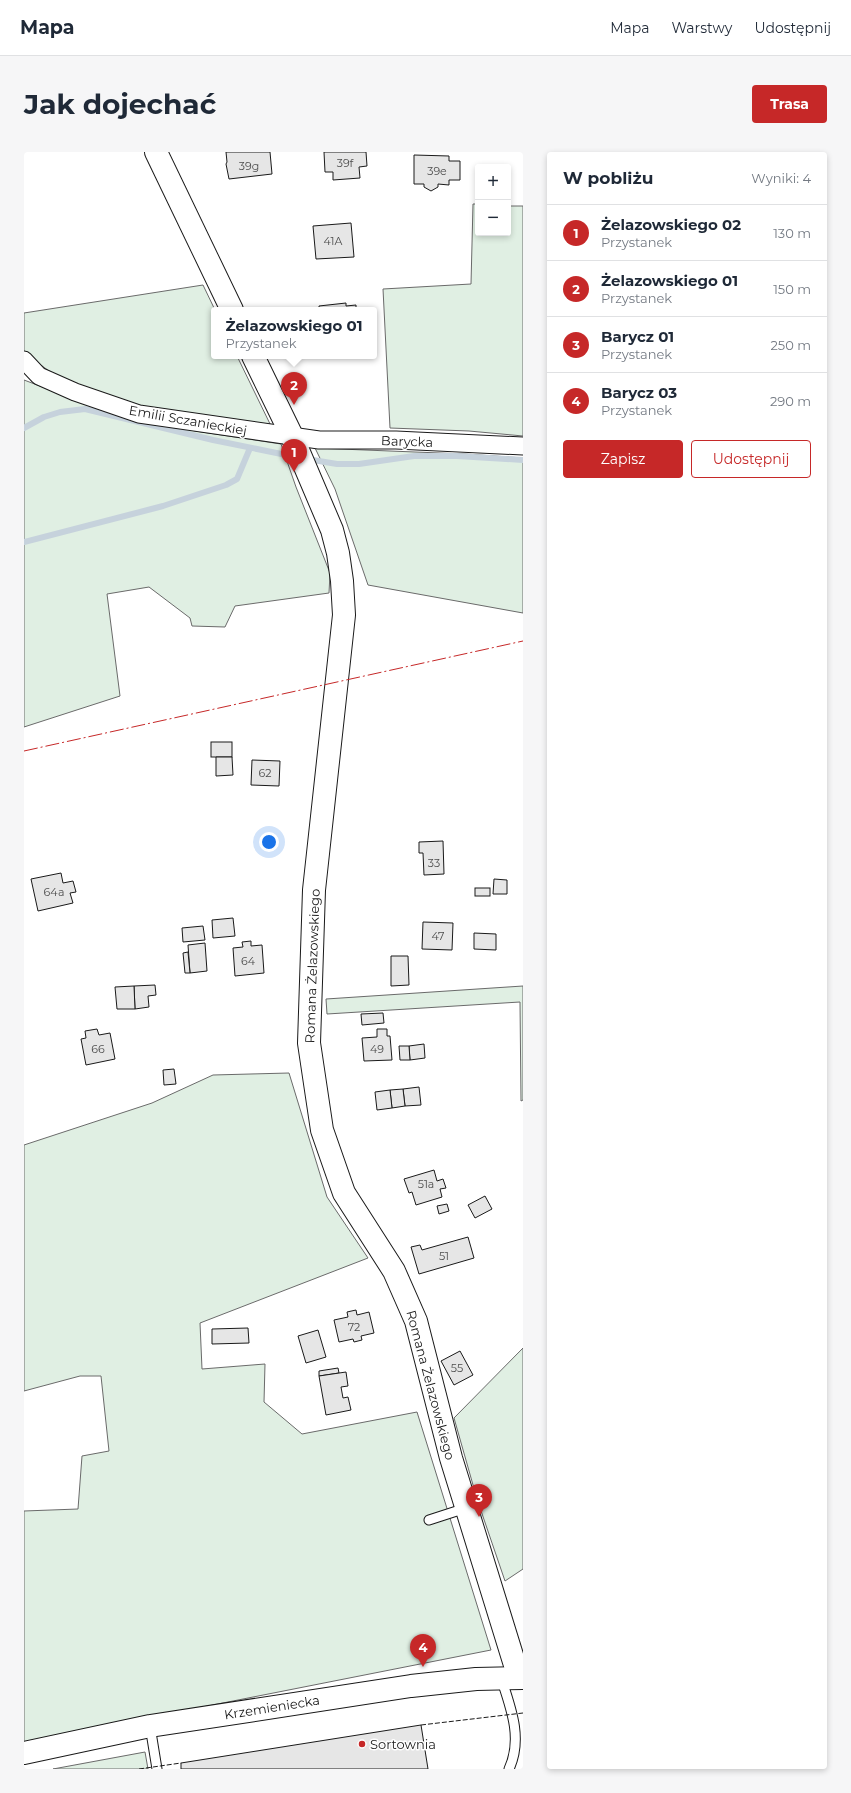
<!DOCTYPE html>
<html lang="pl">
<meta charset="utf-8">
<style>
:root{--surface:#fff;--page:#f6f6f7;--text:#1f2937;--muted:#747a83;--line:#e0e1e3;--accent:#c62828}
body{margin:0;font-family:Montserrat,sans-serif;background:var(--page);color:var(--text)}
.controls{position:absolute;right:12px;top:12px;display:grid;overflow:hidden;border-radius:4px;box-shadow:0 2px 6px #0003}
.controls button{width:36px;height:36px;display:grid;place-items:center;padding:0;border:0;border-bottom:1px solid var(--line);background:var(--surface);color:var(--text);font:20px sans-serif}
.you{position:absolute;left:245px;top:690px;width:14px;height:14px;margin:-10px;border:3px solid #fff;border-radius:50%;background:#1a73e8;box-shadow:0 0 0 6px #1a73e833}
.badge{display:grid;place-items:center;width:26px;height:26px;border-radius:50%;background:var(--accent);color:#fff;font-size:13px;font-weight:700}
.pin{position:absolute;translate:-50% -33px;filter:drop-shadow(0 1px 2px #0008)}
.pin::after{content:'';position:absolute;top:21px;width:14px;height:12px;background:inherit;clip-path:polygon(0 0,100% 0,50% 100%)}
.popup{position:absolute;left:187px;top:155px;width:166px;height:52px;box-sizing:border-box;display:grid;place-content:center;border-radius:4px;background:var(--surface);filter:drop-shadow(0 1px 3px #0005);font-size:13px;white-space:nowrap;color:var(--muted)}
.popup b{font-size:15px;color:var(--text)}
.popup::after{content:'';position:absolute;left:50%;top:100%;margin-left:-8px;border:8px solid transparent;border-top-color:var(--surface)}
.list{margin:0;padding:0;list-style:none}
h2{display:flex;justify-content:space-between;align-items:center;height:52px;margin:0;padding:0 16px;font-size:17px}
h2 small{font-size:13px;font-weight:400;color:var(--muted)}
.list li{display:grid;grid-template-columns:26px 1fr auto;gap:12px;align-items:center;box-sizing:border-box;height:56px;padding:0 16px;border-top:1px solid var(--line)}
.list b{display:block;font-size:15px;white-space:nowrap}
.list p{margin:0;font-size:13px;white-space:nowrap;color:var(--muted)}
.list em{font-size:13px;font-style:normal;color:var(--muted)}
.actions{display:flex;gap:8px;padding:12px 16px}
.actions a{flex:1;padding:9px 0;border:1px solid var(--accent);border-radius:4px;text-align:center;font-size:14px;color:var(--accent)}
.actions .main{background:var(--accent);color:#fff}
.map{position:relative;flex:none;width:499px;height:1617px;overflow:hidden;border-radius:4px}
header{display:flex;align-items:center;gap:24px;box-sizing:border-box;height:56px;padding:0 20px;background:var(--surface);border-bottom:1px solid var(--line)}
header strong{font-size:19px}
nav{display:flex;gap:22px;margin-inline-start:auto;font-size:14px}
.intro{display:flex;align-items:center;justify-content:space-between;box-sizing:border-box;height:96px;padding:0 24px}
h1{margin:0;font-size:28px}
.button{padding:10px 18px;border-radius:4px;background:var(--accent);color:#fff;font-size:14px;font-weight:700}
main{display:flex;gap:24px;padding:0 24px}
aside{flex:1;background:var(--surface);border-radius:4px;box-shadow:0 2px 6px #0003}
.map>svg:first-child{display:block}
</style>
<header>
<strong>Mapa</strong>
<nav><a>Mapa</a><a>Warstwy</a><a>Udostępnij</a></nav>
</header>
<div class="intro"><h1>Jak dojechać</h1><a class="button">Trasa</a></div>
<main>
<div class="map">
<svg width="499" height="1617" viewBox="0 0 499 1617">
<rect width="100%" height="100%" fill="#fff"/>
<!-- green -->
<g fill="#e0efe3" stroke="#6a6a6a">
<path d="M449 52H454V81H484V54H499V284L445 279 366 276 359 137 447 132Z"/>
<path d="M179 133 191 158 190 204H213L248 276 105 255 43 232 3 203 0 199V161Z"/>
<path d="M0 228 61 251 171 279 257 292 272 335 306 421 305 441 211 454 201 475 168 474 166 466 125 435 83 442 96 544 0 575Z"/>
<path d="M291 296 441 302 499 306V461L344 433 311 337Z"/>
<path d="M499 834V948L497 949 496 850 303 862 302 847Z"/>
<path d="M265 921 303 1045 344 1106 176 1171 178 1217 241 1212 240 1250 278 1282 393 1260 467 1498 128 1565 0 1592V1359L54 1357 58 1304 85 1299 77 1224H56L0 1239V993L128 951 189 923Z"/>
<path d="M499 1196V1417L481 1429 453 1347 430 1266Z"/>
<path d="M121 1600 124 1617H29Z"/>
</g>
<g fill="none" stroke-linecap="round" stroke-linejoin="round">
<!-- stream -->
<g stroke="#c6d2dc" stroke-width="6">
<path d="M0 276 20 265 36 260 61 257 189 288 272 305"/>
<path d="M283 307 313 312H335L390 304H433L499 308"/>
<path d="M0 390 139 354 202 333 213 327 226 296"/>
</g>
</g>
<!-- building -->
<g fill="#e6e6e6" stroke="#1a1a1a">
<path d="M202 0H246L248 22 205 27 202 12 203 10Z"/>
<path d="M300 0H342L343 14 335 15 336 26 309 28V20H301Z"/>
<path d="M390 3 425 4V9H436V28H425V33L414 32V35L407 39 400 35V32H390Z"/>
<path d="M327 71 330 105 292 107 289 74Z"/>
<path d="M322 151V154L332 153V158H295V154Z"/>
<rect x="187" y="590" width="21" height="15"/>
<path d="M192 605H208L209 623 192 624Z"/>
<path d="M228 608 256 609 255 634 227 633Z"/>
<path d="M419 689 420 722 400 723 399 701H395V690Z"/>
<path d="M37 721 39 731 49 729 52 740 46 741 49 751 14 759 7 727Z"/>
<path d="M470 727 483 728V742H469Z"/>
<rect x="451" y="736" width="15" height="8"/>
<path d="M209 766 211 784 189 786 188 768Z"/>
<path d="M399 770 429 771 428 798 398 797Z"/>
<path d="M179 774 181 788 159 790 158 776Z"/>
<path d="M450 781 472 782V798L450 797Z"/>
<path d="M227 789V794L238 793 240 821 211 824 209 796 219 795 218 790Z"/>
<path d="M181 791 183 819 166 821 164 793Z"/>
<path d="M164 800 166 821H161L159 801Z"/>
<path d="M367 804H384L385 833 367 834Z"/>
<path d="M131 833 132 843 124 844 125 855 111 857 110 834Z"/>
<path d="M110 834 111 857H93L91 835Z"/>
<path d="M359 861 360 871 338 873 337 862Z"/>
<path d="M73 877 75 883 86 881 91 907 62 913 57 887 62 886 61 879Z"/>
<path d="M353 877H363V884H366L368 908 340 909 338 886 353 885Z"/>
<path d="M400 892 401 906 386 908 385 894Z"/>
<path d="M375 894H385L386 908H376Z"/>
<path d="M150 917 152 932 140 933 139 918Z"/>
<path d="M395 935 397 953 381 954 379 937Z"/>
<path d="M379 937 381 954 368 956 366 938Z"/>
<path d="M366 938 368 956 353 958 351 940Z"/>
<path d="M410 1018 413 1029 419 1027 422 1036 416 1037 418 1045 392 1053 388 1040 385 1041 380 1027Z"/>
<path d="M461 1044 468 1057 451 1066 444 1053Z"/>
<path d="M423 1052 425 1059 415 1062 413 1054Z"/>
<path d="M444 1085 450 1106 395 1122 387 1095 396 1093 398 1098Z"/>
<path d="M332 1158 333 1163 345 1160 350 1181 337 1184 338 1188 330 1190 329 1187 315 1190 310 1168 324 1165 323 1160Z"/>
<path d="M224 1176 225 1191 188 1192V1177Z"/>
<path d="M294 1178 302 1205 282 1211 274 1184Z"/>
<path d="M436 1199 449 1223 430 1233 417 1209Z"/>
<path d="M314 1216 315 1221 295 1224V1219Z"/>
<path d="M322 1220 324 1234 317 1235 319 1246 324 1245 327 1258 302 1263 295 1224Z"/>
<path d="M397 1573 404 1617H157V1611Z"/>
</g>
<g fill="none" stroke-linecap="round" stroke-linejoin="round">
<!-- service casing -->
<g stroke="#1a1a1a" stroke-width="11">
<g id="service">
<path d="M405 1368 442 1356"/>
<path d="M477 1526C487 1556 499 1587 485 1617"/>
<path d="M126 1574 133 1617"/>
</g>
</g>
<!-- minor casing -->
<g stroke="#1a1a1a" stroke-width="19">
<path id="minor" d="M0 208 15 224 51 240 115 262 295 288H372L499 294"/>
</g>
<!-- tertiary casing -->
<g stroke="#1a1a1a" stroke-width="24">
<g id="tertiary">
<path d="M132 0 208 158"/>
<path d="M229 204 268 284 308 378 314 401 318 429 320 463 290 738 285 891 298 978 320 1041 370 1119 392 1169 427 1306 495 1526"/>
<path d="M0 1601 126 1574 387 1534 452 1527 499 1526"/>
</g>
</g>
<!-- service -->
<use href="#service" stroke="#fff" stroke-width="9"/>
<!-- minor -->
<use href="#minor" stroke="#fff" stroke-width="17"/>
<!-- tertiary -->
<use href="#tertiary" stroke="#fff" stroke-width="22"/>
<!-- fence -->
<g stroke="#1a1a1a" stroke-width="1" stroke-dasharray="5 2" stroke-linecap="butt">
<path d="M397 1573 499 1561"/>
<path d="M115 1617 157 1611"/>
</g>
<!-- power -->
<path stroke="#c62828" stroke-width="1" stroke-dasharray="14 3 2 3" stroke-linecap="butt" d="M0 599 499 489"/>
</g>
<!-- markers -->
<circle fill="#c62828" stroke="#fff" stroke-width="1.5" cx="338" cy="1592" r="4"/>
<g text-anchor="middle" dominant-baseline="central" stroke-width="3" stroke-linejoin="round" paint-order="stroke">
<!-- number labels -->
<g font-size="11" fill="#4d4d4d">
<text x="321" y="11">39f</text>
<text x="225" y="14">39g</text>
<text x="413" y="19">39e</text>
<text x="309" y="89">41A</text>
<text x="241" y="621">62</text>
<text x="410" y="711">33</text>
<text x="30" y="740">64a</text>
<text x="414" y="784">47</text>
<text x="224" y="809">64</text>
<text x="74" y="897">66</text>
<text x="353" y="897">49</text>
<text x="402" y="1032">51a</text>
<text x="420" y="1104">51</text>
<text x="330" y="1175">72</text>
<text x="433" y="1216">55</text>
</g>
<!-- street labels -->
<g font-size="13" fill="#1a1a1a" stroke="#fff">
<text transform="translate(164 268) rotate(10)">Emilii Sczanieckiej</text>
<text transform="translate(383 289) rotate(2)">Barycka</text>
<text transform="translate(288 814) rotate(-88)">Romana Żelazowskiego</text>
<text transform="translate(407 1233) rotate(75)">Romana Żelazowskiego</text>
<text transform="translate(248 1555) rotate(-9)">Krzemieniecka</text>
</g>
<!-- poi labels -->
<g font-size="13" fill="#1a1a1a" stroke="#fff" text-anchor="start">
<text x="346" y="1592">Sortownia</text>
</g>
</g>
</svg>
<div class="controls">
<button>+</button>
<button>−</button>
</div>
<div class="you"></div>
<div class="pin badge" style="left:270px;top:320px">1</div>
<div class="pin badge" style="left:270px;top:253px">2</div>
<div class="popup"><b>Żelazowskiego 01</b>Przystanek</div>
<div class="pin badge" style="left:455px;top:1365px">3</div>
<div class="pin badge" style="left:399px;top:1515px">4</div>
</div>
<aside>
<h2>W pobliżu<small>Wyniki: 4</small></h2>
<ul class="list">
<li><span class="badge">1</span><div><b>Żelazowskiego 02</b><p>Przystanek</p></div><em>130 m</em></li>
<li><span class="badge">2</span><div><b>Żelazowskiego 01</b><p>Przystanek</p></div><em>150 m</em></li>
<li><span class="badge">3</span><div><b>Barycz 01</b><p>Przystanek</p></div><em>250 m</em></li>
<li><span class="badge">4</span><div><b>Barycz 03</b><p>Przystanek</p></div><em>290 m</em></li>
</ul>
<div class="actions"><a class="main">Zapisz</a><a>Udostępnij</a></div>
</aside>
</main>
